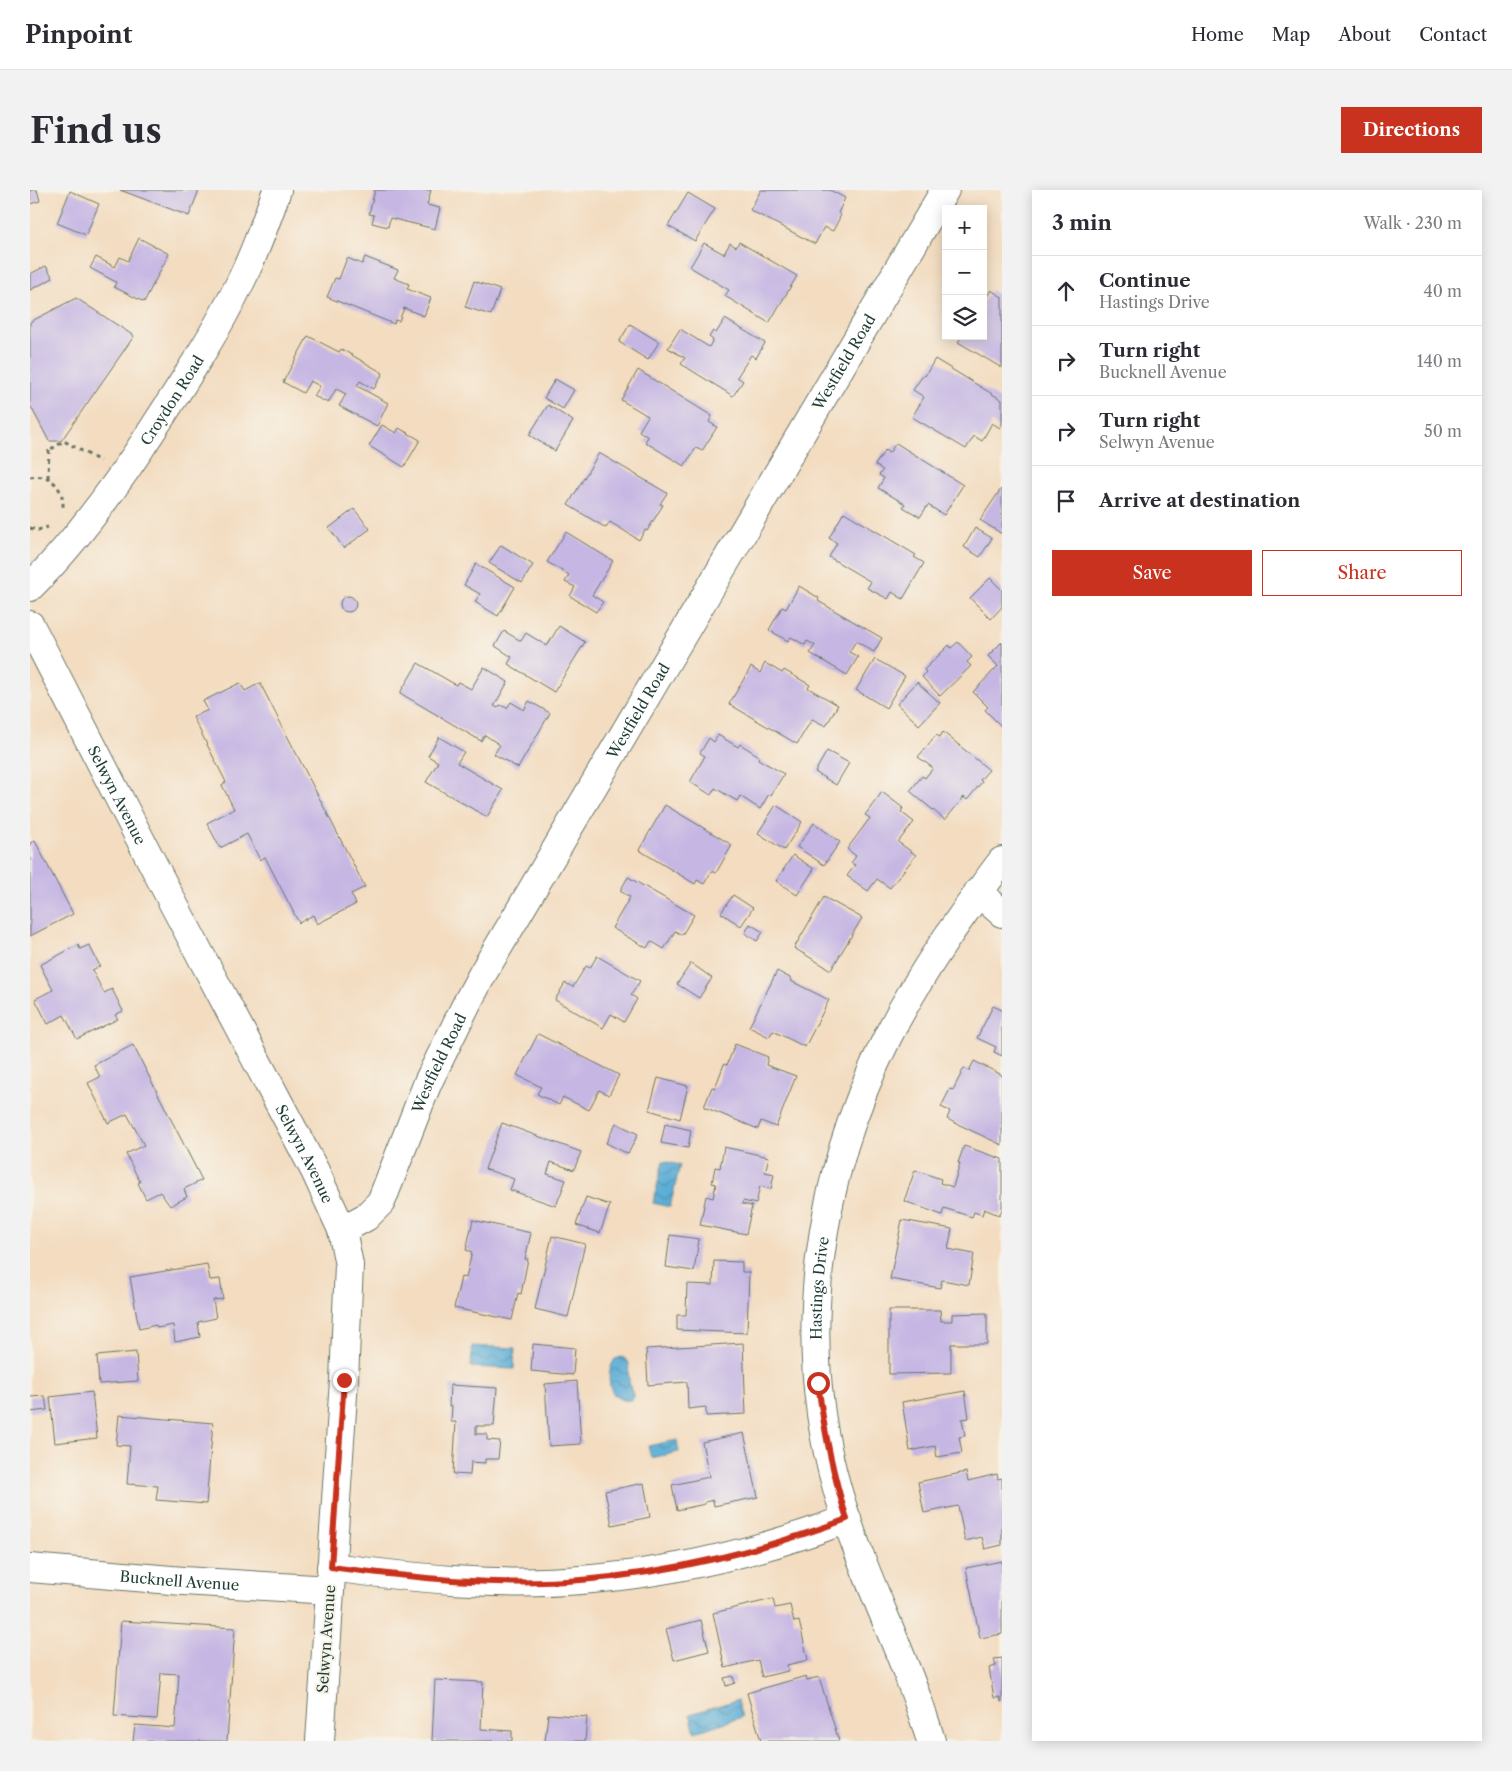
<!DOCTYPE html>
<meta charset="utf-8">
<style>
:root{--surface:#fff;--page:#f2f2f3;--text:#2b2b33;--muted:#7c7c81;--line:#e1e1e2;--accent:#c8321e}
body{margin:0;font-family:"Libre Caslon Text",serif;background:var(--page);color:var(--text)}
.controls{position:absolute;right:15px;top:15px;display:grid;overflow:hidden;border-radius:0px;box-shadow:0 2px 12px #0003}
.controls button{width:45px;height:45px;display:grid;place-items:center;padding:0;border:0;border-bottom:1px solid var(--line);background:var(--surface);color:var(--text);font:25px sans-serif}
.stop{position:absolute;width:15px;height:15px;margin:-11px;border:4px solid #c8321e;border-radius:50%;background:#fff}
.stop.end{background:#c8321e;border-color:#fff;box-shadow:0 1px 5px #0008}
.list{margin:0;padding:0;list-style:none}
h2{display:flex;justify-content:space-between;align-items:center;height:65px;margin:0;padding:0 20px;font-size:21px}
h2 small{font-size:16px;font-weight:400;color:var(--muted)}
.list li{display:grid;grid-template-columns:32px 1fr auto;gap:15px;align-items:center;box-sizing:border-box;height:70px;padding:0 20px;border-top:1px solid var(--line)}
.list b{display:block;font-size:19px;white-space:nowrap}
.list p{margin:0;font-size:16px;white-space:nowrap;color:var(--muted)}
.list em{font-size:16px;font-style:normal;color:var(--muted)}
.actions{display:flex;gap:10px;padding:15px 20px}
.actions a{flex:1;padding:11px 0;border:1px solid var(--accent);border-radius:0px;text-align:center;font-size:18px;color:var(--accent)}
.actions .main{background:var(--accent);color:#fff}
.icon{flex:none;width:28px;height:28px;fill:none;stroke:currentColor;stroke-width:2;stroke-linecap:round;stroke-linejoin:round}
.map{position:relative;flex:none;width:972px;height:1551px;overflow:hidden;border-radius:0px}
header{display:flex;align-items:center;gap:30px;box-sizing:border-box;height:70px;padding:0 25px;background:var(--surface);border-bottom:1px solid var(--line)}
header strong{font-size:24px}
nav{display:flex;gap:28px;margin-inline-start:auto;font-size:18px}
.intro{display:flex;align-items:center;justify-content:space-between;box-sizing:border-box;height:120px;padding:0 30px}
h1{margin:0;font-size:35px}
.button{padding:12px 22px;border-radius:0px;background:var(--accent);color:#fff;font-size:18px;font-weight:700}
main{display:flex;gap:30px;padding:0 30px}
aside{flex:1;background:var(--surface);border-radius:0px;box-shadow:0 2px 12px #0003}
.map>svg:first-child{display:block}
</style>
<header>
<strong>Pinpoint</strong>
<nav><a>Home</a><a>Map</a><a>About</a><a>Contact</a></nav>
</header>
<div class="intro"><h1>Find us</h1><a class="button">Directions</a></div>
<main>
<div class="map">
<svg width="972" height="1551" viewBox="0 0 972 1551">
<defs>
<pattern id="water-waves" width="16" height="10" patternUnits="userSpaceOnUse" patternTransform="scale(1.25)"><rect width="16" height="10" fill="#5caed7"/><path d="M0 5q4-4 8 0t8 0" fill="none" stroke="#4b8faf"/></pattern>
</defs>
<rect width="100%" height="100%" fill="#f7f3e8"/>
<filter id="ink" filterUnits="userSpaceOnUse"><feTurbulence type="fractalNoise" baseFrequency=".02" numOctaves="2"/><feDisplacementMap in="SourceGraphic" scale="10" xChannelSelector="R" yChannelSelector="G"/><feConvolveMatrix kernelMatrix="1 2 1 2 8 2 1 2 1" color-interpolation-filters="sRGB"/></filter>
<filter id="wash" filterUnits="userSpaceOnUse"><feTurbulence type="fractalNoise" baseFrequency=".0096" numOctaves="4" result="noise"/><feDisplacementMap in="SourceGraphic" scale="20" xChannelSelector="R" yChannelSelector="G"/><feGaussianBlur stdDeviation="1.12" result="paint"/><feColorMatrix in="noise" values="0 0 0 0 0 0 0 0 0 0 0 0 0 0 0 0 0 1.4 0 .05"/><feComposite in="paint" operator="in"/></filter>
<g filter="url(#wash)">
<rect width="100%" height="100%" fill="#f3dcc0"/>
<!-- water -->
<g fill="url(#water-waves)" stroke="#3e7686">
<path d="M633 971 650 975 640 1017 623 1013Z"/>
<path d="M442 1156 485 1158 484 1179 441 1177Z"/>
<path d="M592 1167 597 1170 599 1173C598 1184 598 1196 604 1206L602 1210C578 1215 574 1184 585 1169Z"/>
<path d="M647 1250 649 1262 621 1268 618 1256Z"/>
<path d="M707 1510 712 1527 665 1542 660 1524Z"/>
</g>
<g id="blocks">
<!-- building -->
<g fill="#c5b6e3">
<path d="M0 0H7L10 11 0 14Z"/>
<path d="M90 0H169L159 26Z"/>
<path d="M345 0H401L397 15 410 18 405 39 360 28 358 37 342 33 344 25 339 24Z"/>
<path d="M731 0H800L815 8 808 23 811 25 803 41 794 37 785 54 720 20Z"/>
<path d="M40 1 69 14 56 45 27 33Z"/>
<path d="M658 3 685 19 665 51 638 36Z"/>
<path d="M109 48 139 64 114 112 84 97 86 92 60 78 66 67 85 77 90 67 98 71Z"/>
<path d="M709 52 767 86 739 133 695 106 699 100 660 77 674 53 694 64 700 53 706 57Z"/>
<path d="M335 67 368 80 364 88 379 94 377 99 401 108 394 126 374 118 369 131 365 130 364 134 297 107 305 88 309 89 317 68 332 74Z"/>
<path d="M16 76 23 88 0 100V84Z"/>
<path d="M444 91 470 100 461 125 435 117Z"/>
<path d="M961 100 972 107V178L928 152 932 146H953V113Z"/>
<path d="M46 108 104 146 31 251H19L0 215V132Z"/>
<path d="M695 129 735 153 726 168 721 165 707 187 713 191 703 206 651 174 655 168 638 158 650 139 679 157 683 150 679 147 683 141 686 143Z"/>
<path d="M600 134 629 152 618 170 589 152Z"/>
<path d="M278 146 309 162 311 159 353 183 344 199 330 191 327 196 358 213 347 236 309 216 316 204 306 199 298 213 284 206 290 196 280 191 273 203 253 192Z"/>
<path d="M905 169 972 210V234L970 238 962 233 952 251 944 246 936 259 882 227 894 207 883 200 893 185 895 186Z"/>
<path d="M608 180 682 226 679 232 687 237 672 261 666 258 654 276 615 252 618 247 609 241 618 226 591 210Z"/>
<path d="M525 189 544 200 533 219 514 208Z"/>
<path d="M518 215 543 231 525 261 499 245Z"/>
<path d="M352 235 366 243 369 238 390 250 374 277 339 256Z"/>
<path d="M866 253 933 295 914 325 898 315 890 327 873 317 875 314 848 298 854 288 849 285 853 280 845 275 855 260 859 263Z"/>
<path d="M569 263 637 303 630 314 633 315 617 341 615 340 609 350 580 332 576 338 538 315Z"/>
<path d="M971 299 972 300V344L950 330Z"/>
<path d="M324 319 340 339 314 358 299 338Z"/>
<path d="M814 322 886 365 884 367 894 373 873 409 862 402 858 409 837 398 841 392 799 367 807 353 799 348Z"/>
<path d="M945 338 962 348 950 367 934 357Z"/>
<path d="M536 342 583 371 562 405 573 412 566 422 540 406 545 397 535 392 539 385 517 372Z"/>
<path d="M471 355 503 375 492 393 459 373Z"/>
<path d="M446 374 485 397 468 426 445 412 450 404 434 395Z"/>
<path d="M960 388 972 400V417L961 429 940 408Z"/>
<path d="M769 396 789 408 788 411 852 448 844 462 826 451 819 462 828 467 817 485 780 463 785 455 777 451 775 455 761 447 758 451 739 440 752 417 756 419Z"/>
<circle cx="318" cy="414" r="8"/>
<path d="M529 436 555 452 524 502 478 474 482 467 465 456 474 441 491 451 496 443 517 456Z"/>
<path d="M928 452 942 467 937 472 941 476 910 506 892 487 896 482 894 480 919 455 921 458Z"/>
<path d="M972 452V537L955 520 958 517 943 502 968 476 958 466Z"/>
<path d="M845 469 875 486 856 518 826 500Z"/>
<path d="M388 473 426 495 428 492 441 499 454 477 478 492 464 516 468 518 470 515 477 518 481 512 494 520 499 511 520 523 488 578 464 564 470 555 455 545 451 551 370 503Z"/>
<path d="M735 473 752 483 754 480 780 495 778 498 808 515 796 536 782 529 767 554 699 514 721 477 730 483Z"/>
<path d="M887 492 910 513 889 535 867 514Z"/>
<path d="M210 493 215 501 230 493 335 697 321 704 326 714 287 734 283 725 269 733 235 667 230 670 217 644 190 658 177 633 204 619 192 595 196 592 163 527 178 520 173 511Z"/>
<path d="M913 542 959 580 950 590 952 592 937 610 934 607 915 630 880 601 892 586 895 588 903 578 888 567 906 545 910 547Z"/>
<path d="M688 545 708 557 710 554 729 566 728 569 754 584 741 605 739 604 730 619 710 606 707 611 685 598 681 605 660 592 675 566 670 563 679 548 684 552Z"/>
<path d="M409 547 434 562 427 573 473 600 457 627 396 592 408 572 398 566Z"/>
<path d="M797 561 819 573 806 595 785 582Z"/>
<path d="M852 602 873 618 871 622 884 632 868 652 886 665 860 698 847 689 838 701 817 686 825 675 821 673 826 666 817 659 840 628 835 625Z"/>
<path d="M635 615 702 655 686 683 682 681 674 694 667 690 665 694 609 660Z"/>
<path d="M746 615 772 632 754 660 728 643Z"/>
<path d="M784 633 810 652 794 675 767 657Z"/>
<path d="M5 651 43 724 0 746V653Z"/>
<path d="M763 665 784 679 767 705 746 691Z"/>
<path d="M598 687 664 725 652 745 645 741 634 759 621 751 617 758 582 738 600 707 590 701Z"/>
<path d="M703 705 723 718 711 736 691 723Z"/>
<path d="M794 707 832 728 801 780 764 758Z"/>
<path d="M720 734 733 742 727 751 715 743Z"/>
<path d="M48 755 50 759 59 755 70 776 62 780 74 803 82 799 93 821 85 825 88 829 47 849 34 825 18 834 5 809 23 800 10 775Z"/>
<path d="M567 766 610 791 601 805 607 809 594 832 581 824 573 838 525 810 535 793 543 797 556 776 560 778Z"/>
<path d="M661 773 682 788 669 808 647 794Z"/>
<path d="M747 781 762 789 761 791 799 810 775 857 743 841 739 847 719 837Z"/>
<path d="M963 816 972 820V866L964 862 966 857 947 848Z"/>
<path d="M508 844 589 885 579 905 569 900 559 920 533 907 529 915 507 904 511 897 487 885Z"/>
<path d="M705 854 738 867 736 875 766 886 746 937 731 931 728 939 674 917 682 897 685 898 694 874 697 875Z"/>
<path d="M103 855 172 990 154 999 157 1007 140 1016 130 1002 116 1009 108 993 110 992 96 964 114 955 97 924 78 933 58 893 70 887 64 875Z"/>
<path d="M944 871 972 885V955L917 929 920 921 911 917 920 899 923 900 934 878 939 881Z"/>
<path d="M628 888 658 896 650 929 619 920Z"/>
<path d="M472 933 551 962 544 980 521 972 517 984 536 990 526 1016 480 1000 484 989 455 979Z"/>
<path d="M586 933 608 944 598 964 576 953Z"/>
<path d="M635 934 661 940 658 958 631 953Z"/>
<path d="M934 956 972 969V1020L969 1025 954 1019 952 1025 944 1022 942 1027 914 1018 912 1025 874 1011 885 980 911 989 910 993 923 997 930 973H928Z"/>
<path d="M694 957 739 967 735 982 744 984 741 999 730 996 726 1014 713 1011 712 1014 722 1016 716 1044 670 1035 676 1006 683 1008 686 994 682 993 685 977 690 978Z"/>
<path d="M556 1007 580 1015 570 1043 546 1035Z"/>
<path d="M443 1030 501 1043 495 1069H498L491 1104 488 1103 482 1130 424 1118 431 1087 436 1088 442 1062 436 1060Z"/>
<path d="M872 1030 922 1039 918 1059 944 1064 939 1095 912 1090 910 1098 860 1089Z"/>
<path d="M640 1045 669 1049 664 1081 636 1077Z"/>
<path d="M522 1046 555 1054 538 1127 505 1119Z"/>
<path d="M684 1071 712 1072V1082H719L717 1143 647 1140V1125H656L657 1094 683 1095Z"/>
<path d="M177 1074 180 1090 190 1089 193 1109 183 1110 186 1128 168 1132 170 1147 145 1152 143 1135 127 1138 126 1135 109 1139 100 1087Z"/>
<path d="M859 1120H910L911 1131H922V1124L957 1123V1154H921V1183L859 1184Z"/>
<path d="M713 1153 716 1224 676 1226V1217L658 1219 657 1192 618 1195 616 1159Z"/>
<path d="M503 1154 545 1158 543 1185 501 1181Z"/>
<path d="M106 1162 108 1191 69 1194 67 1166Z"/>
<path d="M547 1191 551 1254 519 1256 515 1194Z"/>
<path d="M420 1195 467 1198 464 1236H446V1244H457V1250L470 1251 468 1269H455V1273L441 1272 440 1285 423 1284 426 1232H421L422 1216H419Z"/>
<path d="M935 1201 939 1228 932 1229 935 1246 929 1247 932 1263 907 1267 905 1256 880 1261 872 1212Z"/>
<path d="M62 1202 67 1248 25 1253 20 1207Z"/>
<path d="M15 1206 17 1220 0 1222V1207Z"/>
<path d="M89 1225 183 1233 176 1314 126 1310 128 1296 97 1294 100 1256 86 1255Z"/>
<path d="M714 1243 728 1307 684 1316 683 1310 675 1312V1314L647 1320 642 1295 679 1287 672 1252Z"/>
<path d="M936 1282 938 1291 967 1284 968 1289 972 1288V1355L955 1359 952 1347 935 1351 928 1316 894 1323 888 1292Z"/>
<path d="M614 1293 620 1327 582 1335 575 1301Z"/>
<path d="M972 1371V1444L950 1448 936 1378Z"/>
<path d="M743 1409 745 1418 760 1415 764 1432 769 1431 778 1470 757 1475 758 1481 732 1487 728 1470 695 1478 683 1423Z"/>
<path d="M671 1430 679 1461 644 1470 636 1439Z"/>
<path d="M91 1431 205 1438 197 1551H103L105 1535 145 1538 149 1484 131 1483 127 1529 84 1526Z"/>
<path d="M972 1468V1512H971L970 1507 964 1508 959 1478 966 1476 964 1469Z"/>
<path d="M703 1486 705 1493 696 1496 694 1488Z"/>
<path d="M776 1486 777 1490 789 1487 809 1551H731L717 1503Z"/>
<path d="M405 1490 453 1492 451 1539 482 1541V1551H402Z"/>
<path d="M518 1524 557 1527 555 1551H515Z"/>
</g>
</g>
</g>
<g filter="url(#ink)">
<use href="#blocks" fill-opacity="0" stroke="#697565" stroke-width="1"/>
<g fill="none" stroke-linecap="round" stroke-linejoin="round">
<!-- minor casing -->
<g stroke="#697565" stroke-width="30">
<g id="minor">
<path id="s1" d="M0 397C48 350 89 292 125 236 155 190 185 144 209 95 224 65 236 32 247 0"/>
<path id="s2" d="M0 435 144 715 285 981 312 1040 319 1075 314 1190 290 1551"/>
<path d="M948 702 972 723"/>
<path id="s3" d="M312 1040 336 1027 351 1012 398 892 437 813 453 783 915 0"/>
<path d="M301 1377C384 1388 468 1397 551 1390 641 1383 733 1361 817 1329"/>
<path id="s4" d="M0 1378 153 1391 300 1400"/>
<path id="s5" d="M901 1551C876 1466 833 1387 808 1302 763 1149 788 986 858 846 890 783 930 727 972 671"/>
</g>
</g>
<!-- path -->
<g stroke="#697565" stroke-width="3" stroke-dasharray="4 4" stroke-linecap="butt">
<path d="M0 287C21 283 34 298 33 318"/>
<path d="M18 288 19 258H23L34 251 70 271"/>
<path d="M0 338 8 340 18 337"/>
</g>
<!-- minor -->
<use href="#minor" stroke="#fff" stroke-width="28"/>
</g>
</g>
<g fill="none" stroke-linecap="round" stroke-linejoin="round" filter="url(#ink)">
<!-- route -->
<path stroke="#c8321e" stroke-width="6" d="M314 1190 301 1377C384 1388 468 1397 551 1390 640 1383 734 1360 817 1329 803 1285 794 1240 788 1193"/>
</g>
<g text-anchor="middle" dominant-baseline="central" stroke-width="4" stroke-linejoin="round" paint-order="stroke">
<!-- street labels -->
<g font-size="15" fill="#1f3d34" stroke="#f7f3e8">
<text stroke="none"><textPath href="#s3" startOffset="1009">Westfield Road</textPath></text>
<text stroke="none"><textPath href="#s1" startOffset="235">Croydon Road</textPath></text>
<text stroke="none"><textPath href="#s3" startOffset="604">Westfield Road</textPath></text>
<text stroke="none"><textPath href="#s2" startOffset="191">Selwyn Avenue</textPath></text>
<text stroke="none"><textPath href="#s3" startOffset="199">Westfield Road</textPath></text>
<text stroke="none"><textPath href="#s2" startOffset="596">Selwyn Avenue</textPath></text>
<text stroke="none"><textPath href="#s5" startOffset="472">Hastings Drive</textPath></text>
<text stroke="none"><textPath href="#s4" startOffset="150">Bucknell Avenue</textPath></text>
<text transform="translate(296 1449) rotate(-86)">Selwyn Avenue</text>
</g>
</g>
</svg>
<div class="controls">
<button>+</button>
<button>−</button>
<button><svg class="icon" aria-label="layers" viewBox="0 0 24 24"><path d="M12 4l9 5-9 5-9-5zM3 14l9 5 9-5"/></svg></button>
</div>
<div class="stop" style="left:788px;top:1193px"></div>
<div class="stop end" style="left:314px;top:1190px"></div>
</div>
<aside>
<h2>3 min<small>Walk · 230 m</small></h2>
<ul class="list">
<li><svg class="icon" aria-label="ahead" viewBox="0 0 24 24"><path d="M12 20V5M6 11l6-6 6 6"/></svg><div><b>Continue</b><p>Hastings Drive</p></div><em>40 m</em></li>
<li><svg class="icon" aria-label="right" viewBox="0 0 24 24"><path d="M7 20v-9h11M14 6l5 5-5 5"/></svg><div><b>Turn right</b><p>Bucknell Avenue</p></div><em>140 m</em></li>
<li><svg class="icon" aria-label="right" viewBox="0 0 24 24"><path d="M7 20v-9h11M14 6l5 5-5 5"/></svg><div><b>Turn right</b><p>Selwyn Avenue</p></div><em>50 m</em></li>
<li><svg class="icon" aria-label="arrive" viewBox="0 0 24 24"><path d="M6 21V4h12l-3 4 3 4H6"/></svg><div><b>Arrive at destination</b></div></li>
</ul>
<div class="actions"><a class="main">Save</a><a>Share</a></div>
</aside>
</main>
